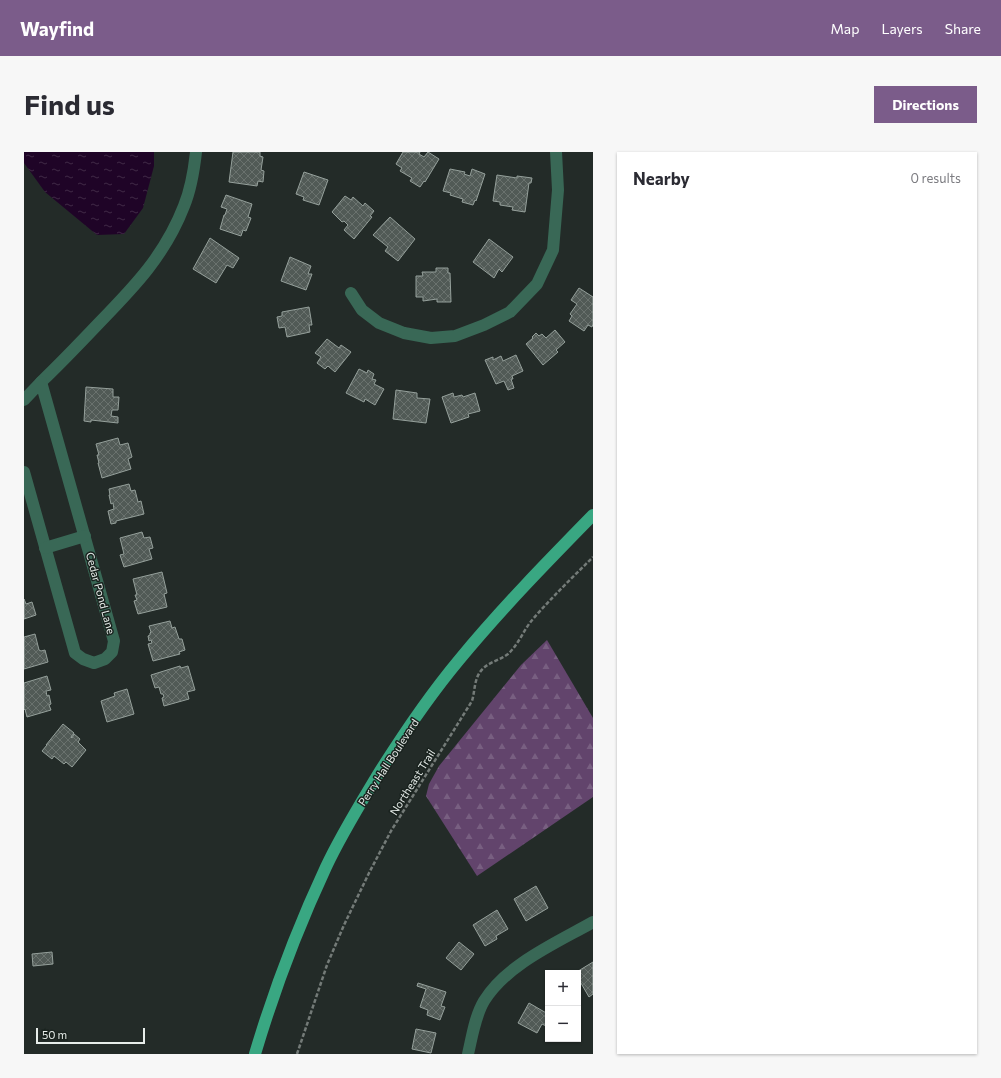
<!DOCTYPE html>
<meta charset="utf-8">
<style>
:root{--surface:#fff;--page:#f7f7f7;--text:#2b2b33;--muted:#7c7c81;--line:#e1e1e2;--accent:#7b5c8a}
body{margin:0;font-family:Commissioner,sans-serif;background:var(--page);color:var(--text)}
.controls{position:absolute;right:12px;bottom:12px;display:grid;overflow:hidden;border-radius:0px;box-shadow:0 1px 3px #0004}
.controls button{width:36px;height:36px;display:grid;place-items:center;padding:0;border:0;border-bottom:1px solid var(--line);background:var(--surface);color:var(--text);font:20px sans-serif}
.scale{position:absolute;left:12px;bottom:10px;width:109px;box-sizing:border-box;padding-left:4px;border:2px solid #e7edea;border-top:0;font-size:11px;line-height:14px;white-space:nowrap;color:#e7edea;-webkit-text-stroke:3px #19221e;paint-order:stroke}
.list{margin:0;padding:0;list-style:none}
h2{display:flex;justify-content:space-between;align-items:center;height:52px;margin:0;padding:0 16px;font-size:17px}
h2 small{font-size:13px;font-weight:400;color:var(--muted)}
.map{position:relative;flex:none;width:569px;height:902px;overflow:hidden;border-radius:0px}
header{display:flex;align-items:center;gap:24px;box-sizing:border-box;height:56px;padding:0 20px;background:var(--accent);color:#fff}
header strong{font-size:19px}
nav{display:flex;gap:22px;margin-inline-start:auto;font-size:14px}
.intro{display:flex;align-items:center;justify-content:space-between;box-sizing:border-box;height:96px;padding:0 24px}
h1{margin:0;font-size:28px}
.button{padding:10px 18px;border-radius:0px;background:var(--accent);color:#fff;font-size:14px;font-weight:700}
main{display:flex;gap:24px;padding:0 24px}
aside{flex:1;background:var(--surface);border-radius:0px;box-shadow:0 1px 3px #0004}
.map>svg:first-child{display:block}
</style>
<header>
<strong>Wayfind</strong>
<nav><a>Map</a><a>Layers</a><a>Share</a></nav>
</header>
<div class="intro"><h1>Find us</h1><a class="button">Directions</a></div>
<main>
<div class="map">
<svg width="569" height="902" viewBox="0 0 569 902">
<defs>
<pattern id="forest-firs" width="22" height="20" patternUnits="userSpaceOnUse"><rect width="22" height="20" fill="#62446c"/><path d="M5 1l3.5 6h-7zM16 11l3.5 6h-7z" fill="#785f81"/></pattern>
<pattern id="water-ripples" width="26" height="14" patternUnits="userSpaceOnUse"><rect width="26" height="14" fill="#1f0427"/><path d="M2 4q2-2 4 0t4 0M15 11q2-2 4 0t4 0" fill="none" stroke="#402946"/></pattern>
<pattern id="building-cross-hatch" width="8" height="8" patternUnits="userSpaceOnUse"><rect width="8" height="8" fill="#515a56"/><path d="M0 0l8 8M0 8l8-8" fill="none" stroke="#6a726e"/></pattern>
</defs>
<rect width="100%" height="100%" fill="#232b28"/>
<!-- forest -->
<path fill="url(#forest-firs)" d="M523 488 569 566V645L453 724 402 644 405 632 415 614 497 513Z"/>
<!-- water -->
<path fill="url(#water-ripples)" d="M0 0H130V14L119 56 100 82 73 83 21 40 0 11Z"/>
<!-- building -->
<g fill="url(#building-cross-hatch)" stroke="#95a09b">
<path d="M209 0H236V4L239 5 237 18 240 19 239 30 234 29 233 34 205 30Z"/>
<path d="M379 0H396L395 2 400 5 404 0 415 7 401 30 400 29 396 35 386 29 388 26 376 19 378 16 372 12Z"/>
<path d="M426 17 441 20 440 22 446 24 448 17 461 22 452 49 451 48 449 53 438 50 439 47 426 43 427 41 419 39Z"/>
<path d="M280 20 304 28 295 53 279 48 280 45 272 42Z"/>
<path d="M473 23 493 26V24L508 26 507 31H505L501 60 488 58 489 55 476 53V50L469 49Z"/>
<path d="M202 43 228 52 224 65 227 66 222 79 219 78 217 84 196 77 200 63H201L203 57 197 55Z"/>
<path d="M321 44 327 48 329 45 339 54 341 51 350 59 346 64 348 65 330 87 320 78 324 73 320 69 318 70 308 60Z"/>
<path d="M366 65 391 87 374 109 361 99 364 95 349 83Z"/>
<path d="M186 86 215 106 209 116 203 113 192 131 169 117Z"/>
<path d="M465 87 489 105 478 120 475 117 470 126 449 110Z"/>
<path d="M266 105 287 114 284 122H288L282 138 257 129Z"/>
<path d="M412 116H424V121H426L427 150H413V147L399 149V145H392V124H399L398 120H412Z"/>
<path d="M555 136 569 145V172L568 175 564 173 560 179 545 169 548 164 546 162 553 152 547 148Z"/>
<path d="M285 155 288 173H285L286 180 263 185 261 175 255 176 253 165 258 164V160Z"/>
<path d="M531 178 541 190 532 198 534 200 519 213 502 192 509 186 508 185 512 181 515 184 518 182 522 186Z"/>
<path d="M303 187 315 196 317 193 327 200 311 220 304 214 301 217 293 211 297 205 291 201Z"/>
<path d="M492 203 499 219 488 224 489 227H487L490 236 484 238 480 229 472 232 461 208 469 205V208L477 204 479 209Z"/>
<path d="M335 217 343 221 344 218 350 222 348 227 352 228 350 232 360 237 351 253 341 247 340 250 322 241Z"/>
<path d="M62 235 89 237V245H95L94 258H88L87 264 94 265V271L67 268V270L60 269Z"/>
<path d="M372 238 393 241V246L406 247 402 271 369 267Z"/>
<path d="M429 241 430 245 438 243 439 245 451 241 456 259 444 262 445 265 427 271 418 245Z"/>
<path d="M94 286 96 293 104 291 108 305 104 307 107 317 78 326 74 311H75L73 303H75L72 292Z"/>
<path d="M105 332 107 339 111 338 114 350 117 349 120 362 92 369V371L87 372 84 359 90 357 89 351 87 352 85 343H86L85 337Z"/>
<path d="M118 380 120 386 126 385 129 396 125 397 128 407 100 415 96 403 100 402 96 386Z"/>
<path d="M138 420 143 441 140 442 143 455 114 462 110 449 113 448 111 443H113L109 427Z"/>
<path d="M0 447 2 452 8 450 12 463 0 467Z"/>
<path d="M146 469 148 476 151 475 155 487H158L161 498 155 500 156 502 129 509 124 492 128 491 127 488 125 489 124 484 126 483V481L127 480 125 474Z"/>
<path d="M11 482 15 498 17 499 21 498 24 510 0 517V485Z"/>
<path d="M156 514 157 516 164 514 171 538 163 540 165 547 140 554 138 546 140 545 139 542H137L135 535 131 536 127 523Z"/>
<path d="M23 524 27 538 22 539 23 544 25 543 27 552 25 553 27 558 3 565 1 557 0 558V531Z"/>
<path d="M103 537 110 562 83 570 77 549 91 544 90 541Z"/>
<path d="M39 572 50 581 47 585 48 586 50 582 56 587 54 590 62 598 48 615 42 610 40 612 30 604 28 607 18 599 23 593H22Z"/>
<path d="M512 734 524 756 502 769 490 747Z"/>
<path d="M473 758 484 777 472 784 473 787 461 794 449 773Z"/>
<path d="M435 790 450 802 437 818 422 806Z"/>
<path d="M28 800 29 812 9 814 8 802Z"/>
<path d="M569 810V842L565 845 554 826V821H551Z"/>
<path d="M394 831 422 840 417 854 421 855 416 868 403 863 404 858 396 855 402 837 393 834Z"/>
<path d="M505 851 524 862V875L518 872 513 881 494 871Z"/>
<path d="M392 877 412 881 407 901 388 897Z"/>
</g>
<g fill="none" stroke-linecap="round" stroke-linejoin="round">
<!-- path -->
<path stroke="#747b78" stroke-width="2.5" stroke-dasharray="4 2" stroke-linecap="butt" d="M273 902 303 813 320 773 345 721 367 679 448 549C451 539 450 529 456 520 463 510 475 509 484 502 495 492 500 477 509 467 528 445 549 425 569 405"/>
<!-- minor -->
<g stroke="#396856" stroke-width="12">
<path d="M327 141 338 158 355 171 380 181 407 186 431 184 460 173 486 160 513 132 529 98 534 38 532 0"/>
<path d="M17 230C37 211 56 191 75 171 111 134 141 103 160 54 167 37 170 18 172 0"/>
<path d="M0 248 17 230 90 489 88 500 81 507 70 511 59 507 51 501 0 320"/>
<path d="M21 396 61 384"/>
<path d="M444 902C448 885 451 864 460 849 483 812 532 791 569 770"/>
</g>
<!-- major -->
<path stroke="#39a782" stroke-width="12" d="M231 902C250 838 274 775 302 715 317 683 335 654 353 624 378 584 405 544 435 508 477 457 523 410 569 363"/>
</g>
<g text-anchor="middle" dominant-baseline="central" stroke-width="3" stroke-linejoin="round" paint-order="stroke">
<!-- street labels -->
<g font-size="11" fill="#e7edea" stroke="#19221e">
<text transform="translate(77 441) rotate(75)">Cedar Pond Lane</text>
<text transform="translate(364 610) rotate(-57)">Perry Hall Boulevard</text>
<text transform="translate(388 630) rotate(-58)">Northeast Trail</text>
</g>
</g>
</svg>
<div class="controls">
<button>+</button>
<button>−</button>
</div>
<div class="scale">50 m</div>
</div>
<aside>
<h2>Nearby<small>0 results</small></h2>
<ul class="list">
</ul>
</aside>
</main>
